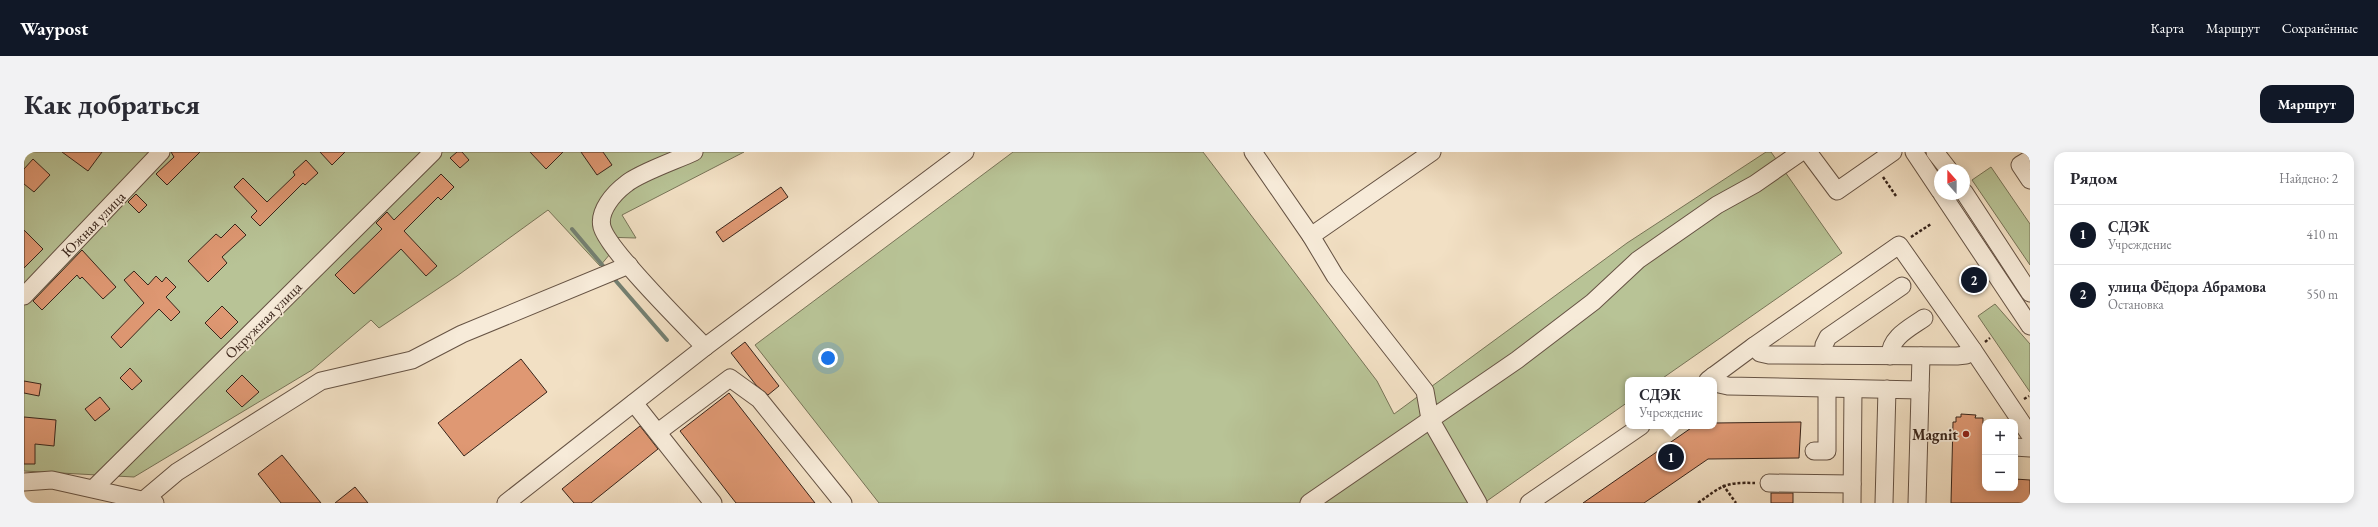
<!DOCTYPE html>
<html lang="ru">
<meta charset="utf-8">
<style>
:root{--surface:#fff;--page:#f2f2f3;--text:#2b2b33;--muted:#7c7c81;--line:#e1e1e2;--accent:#111827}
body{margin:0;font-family:"EB Garamond",serif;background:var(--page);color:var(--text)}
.controls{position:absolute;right:12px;bottom:12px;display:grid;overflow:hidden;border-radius:8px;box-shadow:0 2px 10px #0003}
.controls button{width:36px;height:36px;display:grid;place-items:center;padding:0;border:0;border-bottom:1px solid var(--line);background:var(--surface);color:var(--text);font:20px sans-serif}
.compass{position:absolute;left:1910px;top:12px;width:36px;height:36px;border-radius:50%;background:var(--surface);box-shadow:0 2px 10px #0003;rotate:339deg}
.you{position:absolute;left:804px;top:206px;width:14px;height:14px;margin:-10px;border:3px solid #fff;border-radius:50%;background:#1a73e8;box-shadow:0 0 0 6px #1a73e833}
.badge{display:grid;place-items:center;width:26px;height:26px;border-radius:50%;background:var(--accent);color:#fff;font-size:13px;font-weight:700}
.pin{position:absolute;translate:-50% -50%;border:2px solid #fff;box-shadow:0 1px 4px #0006}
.popup{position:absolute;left:1601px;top:225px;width:92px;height:52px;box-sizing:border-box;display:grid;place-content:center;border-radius:8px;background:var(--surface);filter:drop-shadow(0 1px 3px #0005);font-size:13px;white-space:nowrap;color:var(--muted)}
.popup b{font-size:15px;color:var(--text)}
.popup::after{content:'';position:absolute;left:50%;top:100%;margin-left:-8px;border:8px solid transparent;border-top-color:var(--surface)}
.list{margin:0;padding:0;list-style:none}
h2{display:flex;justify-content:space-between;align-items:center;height:52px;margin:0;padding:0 16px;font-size:17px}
h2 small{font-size:13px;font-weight:400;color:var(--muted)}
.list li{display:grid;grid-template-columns:26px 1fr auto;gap:12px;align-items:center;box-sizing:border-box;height:60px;padding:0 16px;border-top:1px solid var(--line)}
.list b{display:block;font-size:15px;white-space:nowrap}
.list p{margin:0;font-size:13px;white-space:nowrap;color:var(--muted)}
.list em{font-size:13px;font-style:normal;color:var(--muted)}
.map{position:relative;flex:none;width:2006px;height:351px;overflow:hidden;border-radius:12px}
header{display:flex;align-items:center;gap:24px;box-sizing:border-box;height:56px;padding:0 20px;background:var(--accent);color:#fff}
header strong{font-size:19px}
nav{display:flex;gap:22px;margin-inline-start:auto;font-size:14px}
.intro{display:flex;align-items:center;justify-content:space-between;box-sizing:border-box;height:96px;padding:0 24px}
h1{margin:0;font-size:28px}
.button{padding:10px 18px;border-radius:12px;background:var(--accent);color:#fff;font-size:14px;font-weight:700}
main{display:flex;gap:24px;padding:0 24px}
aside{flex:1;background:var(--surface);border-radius:12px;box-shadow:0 2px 10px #0003}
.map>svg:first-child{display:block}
</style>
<header>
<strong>Waypost</strong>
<nav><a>Карта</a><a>Маршрут</a><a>Сохранённые</a></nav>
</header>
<div class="intro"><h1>Как добраться</h1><a class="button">Маршрут</a></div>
<main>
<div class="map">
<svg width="2006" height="351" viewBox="0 0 2006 351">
<rect width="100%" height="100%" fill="#f2e0c4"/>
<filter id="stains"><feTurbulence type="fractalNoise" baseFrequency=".005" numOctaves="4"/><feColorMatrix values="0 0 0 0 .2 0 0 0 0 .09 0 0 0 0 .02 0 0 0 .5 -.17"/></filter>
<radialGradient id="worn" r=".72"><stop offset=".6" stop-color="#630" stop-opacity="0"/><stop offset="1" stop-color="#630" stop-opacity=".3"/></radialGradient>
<!-- green -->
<g fill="#b8c396" stroke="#787458">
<path d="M0 0H720L598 63 612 86 578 85 586 102 576 114 524 58 433 124 355 176 347 168 288 218 110 325 0 319Z"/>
<path d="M989 0H1179L1353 229 1370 262 1603 91 1742 0H1747L1818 101 1636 228H1604V250L1460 351H855L731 193Z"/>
<path d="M1967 15 2006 72V113L1948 28Z"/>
<path d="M1971 152 2006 192V240L1954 164Z"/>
</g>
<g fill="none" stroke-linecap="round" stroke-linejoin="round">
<!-- stream -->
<g stroke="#748072" stroke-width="4">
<path d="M548 77 580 115"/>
<path d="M591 128 643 188"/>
</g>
</g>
<!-- building -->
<g fill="#df9873" stroke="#38241a">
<path d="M38 0H78L64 19Z"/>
<path d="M147 0H176L143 33 132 22 150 5Z"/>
<path d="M296 0H321L308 13Z"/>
<path d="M433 0H438L445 8 436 16 426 6Z"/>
<path d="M506 0H539L522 17Z"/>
<path d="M557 0H579L588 13 573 23Z"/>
<path d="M9 7 26 23 10 40 0 32V17Z"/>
<path d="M282 8 294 21 281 33 279 31 236 74 227 65 233 59 210 35 219 26 243 50 271 23 269 20Z"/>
<path d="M417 22 430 35 417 48 414 45 380 79 413 114 402 124 377 97 330 142 311 123 358 77 352 71 363 60 370 68Z"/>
<path d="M757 35 764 45 699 90 692 80Z"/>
<path d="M112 42 123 53 115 61 104 50Z"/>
<path d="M211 72 222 83 198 105 203 111 184 130 164 109 192 82 197 86Z"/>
<path d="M0 78 19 97 0 116Z"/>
<path d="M58 98 92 135 79 147 58 125 56 127 53 123 18 158 9 149Z"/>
<path d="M110 119 124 133 132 124 138 130 142 125 152 135 142 145 156 160 147 169 135 157 97 196 87 185 120 151 100 128Z"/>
<path d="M198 154 214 170 197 187 181 171Z"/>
<path d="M721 190 755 234 744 243 732 233 707 201Z"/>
<path d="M497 207 523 240 440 304 414 271Z"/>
<path d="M106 216 118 229 108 238 96 226Z"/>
<path d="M218 223 235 240 218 255 202 239Z"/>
<path d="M0 229 17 232 15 244 0 241Z"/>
<path d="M705 241 766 319 791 351H712L656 279Z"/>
<path d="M76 245 86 257 71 269 61 257Z"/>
<path d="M1937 262 1952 263 1951 266H1959V274H1961V336H1991V327L2006 328V351H1927L1929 270H1932V265H1937Z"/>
<path d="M0 265 32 268 30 294 11 292V312H0Z"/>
<path d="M1777 270 1775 306 1684 307 1620 351H1559L1670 274H1690V271Z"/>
<path d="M616 274 634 297 567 351H550L538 337Z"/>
<path d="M258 303 297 351H257L234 322Z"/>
<path d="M331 335 344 351H311Z"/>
<rect x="1747" y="341" width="22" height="10"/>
</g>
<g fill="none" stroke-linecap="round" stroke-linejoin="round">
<!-- minor casing -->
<g stroke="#665344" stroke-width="19">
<g id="minor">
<path d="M670 0C653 8 615 21 602 32 590 41 574 59 578 75 584 98 661 174 681 195"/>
<path d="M1229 0 1287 84 1311 124 1401 239 1406 267 1454 351"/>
<path d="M1784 0 1813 39 1869 0"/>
<path d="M1890 0 1916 39"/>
<path d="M1911 0 1925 18"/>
<path d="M2006 7 1996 13 2006 28"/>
<path d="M1940 40 2006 141"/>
<path d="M1918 42 2006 174"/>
<path d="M1287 84 1408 0"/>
<path d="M0 144 137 0"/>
<path d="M1730 194 1875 93 1949 198"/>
<path d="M1799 203 1800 193 1804 185 1878 134"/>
<path d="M1866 204C1866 185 1886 176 1900 166"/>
<path d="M1689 224 1695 232 1704 234 1896 238"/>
<path d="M1684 228 1730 194 1736 201 1745 203 1933 204 1942 203 1949 198 2006 283"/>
<path d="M610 251 689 351"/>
<path d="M634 280 706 226 735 247 819 351"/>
<path d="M1991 295 2006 296"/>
<path d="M1790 299H1803V237"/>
<path d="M0 330 28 328 131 351"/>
<path d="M1745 331 1828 332"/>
<path d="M70 336 409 0"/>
<path d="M121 347 153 320 297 229 388 208 438 182 605 113"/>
<path d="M482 351 681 195 941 0"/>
<path d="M1285 351 1493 208 1569 150 1614 108 1693 53 1731 32 1777 0"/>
<path d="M1505 351 1617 274"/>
<path d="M1828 351 1829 237"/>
<path d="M1860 351 1863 237"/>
<path d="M1893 351 1897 204"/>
</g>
</g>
<!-- path -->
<g stroke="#38241a" stroke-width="2.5" stroke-dasharray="3 2" stroke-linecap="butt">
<path d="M1859 25 1872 44"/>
<path d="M1887 85 1907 72"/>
<path d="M1961 190 1966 186"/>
<path d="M2000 247 2005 244"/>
<path d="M1699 333 1712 351"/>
<path d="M1674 351C1698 334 1700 330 1731 331"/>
</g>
<!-- minor -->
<use href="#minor" stroke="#f7ebd9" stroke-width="17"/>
</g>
<!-- markers -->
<circle fill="#8f2418" stroke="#f7ebd9" stroke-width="1.5" cx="1942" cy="282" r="4"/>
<g text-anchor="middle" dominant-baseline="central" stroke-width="3.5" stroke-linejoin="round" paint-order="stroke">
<!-- street labels -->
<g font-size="15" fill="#38241a" stroke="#f7ebd9">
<text transform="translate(69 72) rotate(-46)">Южная улица</text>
<text transform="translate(239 168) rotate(-45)">Окружная улица</text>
</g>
<!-- poi labels -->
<g font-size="15" font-weight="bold" fill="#38241a" stroke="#f7ebd9" text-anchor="end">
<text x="1934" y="282">Magnit</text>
</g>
</g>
<rect width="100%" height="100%" filter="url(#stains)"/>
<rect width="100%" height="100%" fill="url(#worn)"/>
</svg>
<div class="controls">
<button>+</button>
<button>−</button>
</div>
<svg class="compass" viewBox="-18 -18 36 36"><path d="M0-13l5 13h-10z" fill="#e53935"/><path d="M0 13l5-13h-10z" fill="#7c7c81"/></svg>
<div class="you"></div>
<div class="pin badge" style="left:1647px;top:305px">1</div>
<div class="popup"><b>СДЭК</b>Учреждение</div>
<div class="pin badge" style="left:1950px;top:128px">2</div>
</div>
<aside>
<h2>Рядом<small>Найдено: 2</small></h2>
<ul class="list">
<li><span class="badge">1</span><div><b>СДЭК</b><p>Учреждение</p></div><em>410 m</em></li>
<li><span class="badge">2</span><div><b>улица Фёдора Абрамова</b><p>Остановка</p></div><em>550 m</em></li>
</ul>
</aside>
</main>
